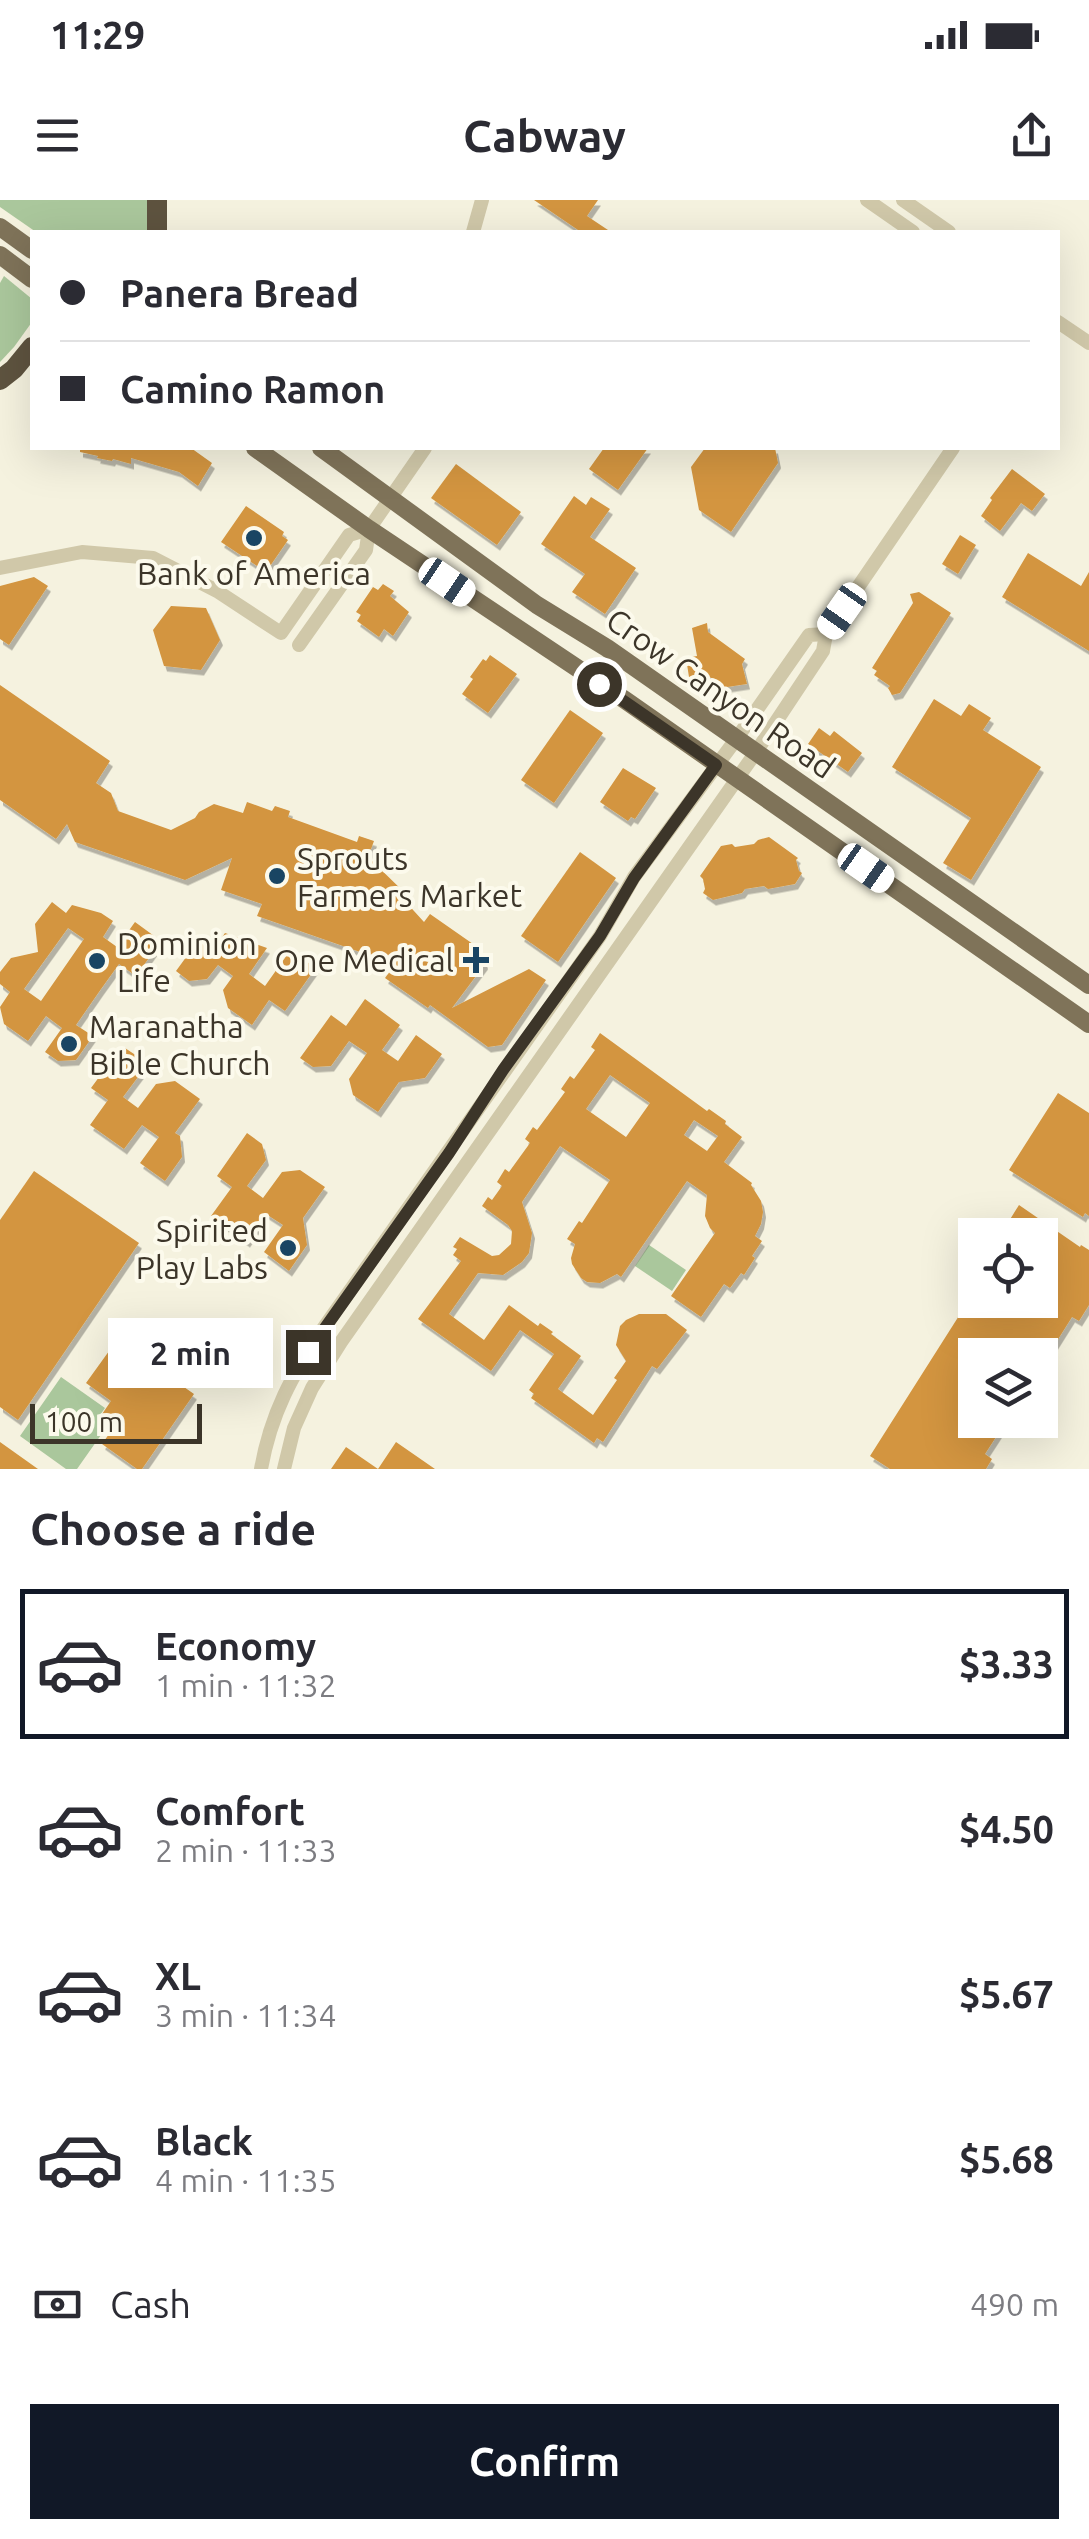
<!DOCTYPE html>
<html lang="en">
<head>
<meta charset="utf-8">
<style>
	:root { --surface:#fff; --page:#f2f2f3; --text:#2b2b33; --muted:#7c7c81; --line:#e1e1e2; --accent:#111827 }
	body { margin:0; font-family:Ubuntu,sans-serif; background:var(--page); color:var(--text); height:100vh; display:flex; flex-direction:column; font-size:38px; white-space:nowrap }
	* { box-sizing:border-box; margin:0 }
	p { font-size:32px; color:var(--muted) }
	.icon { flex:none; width:55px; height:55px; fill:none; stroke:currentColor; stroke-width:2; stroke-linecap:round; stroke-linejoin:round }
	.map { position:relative; height:1269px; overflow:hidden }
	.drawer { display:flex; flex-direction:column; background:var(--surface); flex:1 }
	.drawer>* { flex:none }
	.banner { position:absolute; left:30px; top:30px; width:1030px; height:220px; border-radius:0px; box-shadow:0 10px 40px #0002; display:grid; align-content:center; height:220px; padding:0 30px; background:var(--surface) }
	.tools { position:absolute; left:958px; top:1018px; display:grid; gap:20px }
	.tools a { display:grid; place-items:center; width:100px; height:100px; border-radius:0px; background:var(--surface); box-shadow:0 10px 40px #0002; font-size:50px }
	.scale { position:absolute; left:30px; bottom:25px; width:172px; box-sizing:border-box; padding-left:10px; border:5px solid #3c3529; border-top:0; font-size:28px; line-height:35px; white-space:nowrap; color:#3c3529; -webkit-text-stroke:8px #fcfaec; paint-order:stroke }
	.end { position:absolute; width:45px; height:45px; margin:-22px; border:12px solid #3c3529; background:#fff; box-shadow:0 0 0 5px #fff }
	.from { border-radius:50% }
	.bubble { position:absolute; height:70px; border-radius:0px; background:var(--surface); box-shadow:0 10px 40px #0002; font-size:32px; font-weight:700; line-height:70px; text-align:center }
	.car { position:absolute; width:30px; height:60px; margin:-30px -15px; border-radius:12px; box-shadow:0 0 8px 2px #0007; background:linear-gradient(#fff 24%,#345 0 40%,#fff 0 76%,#345 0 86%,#fff 0) }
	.banner b { display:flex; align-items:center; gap:35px; height:95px; font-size:38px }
	.banner b+b { border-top:2px solid var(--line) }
	.banner i { width:25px; height:25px; background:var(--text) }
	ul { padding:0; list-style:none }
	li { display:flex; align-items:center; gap:30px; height:150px; margin:0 20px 15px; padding:0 10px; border:5px solid transparent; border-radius:0px }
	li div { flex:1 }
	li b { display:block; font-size:38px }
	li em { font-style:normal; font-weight:700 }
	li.active { border-color:var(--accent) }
	li>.icon { width:90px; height:90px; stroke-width:1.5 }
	h2 { padding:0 30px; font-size:45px; line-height:120px }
	.pay { display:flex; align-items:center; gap:25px; height:110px; padding:0 30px; font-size:38px }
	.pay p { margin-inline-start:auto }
	.button { display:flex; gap:20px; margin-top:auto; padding:20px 30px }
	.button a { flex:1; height:115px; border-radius:0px; background:var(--accent); color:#fff; font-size:40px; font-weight:700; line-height:115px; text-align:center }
	.status { display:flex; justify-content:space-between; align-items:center; height:70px; padding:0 50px; background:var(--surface); direction:ltr }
	.status svg { height:28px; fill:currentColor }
	header { display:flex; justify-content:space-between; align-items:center; height:130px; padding:0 30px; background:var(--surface); font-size:45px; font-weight:700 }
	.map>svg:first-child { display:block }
</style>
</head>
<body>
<div class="status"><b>11:29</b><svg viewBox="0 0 49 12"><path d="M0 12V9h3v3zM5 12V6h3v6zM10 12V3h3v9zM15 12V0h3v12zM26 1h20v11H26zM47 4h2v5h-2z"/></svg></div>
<header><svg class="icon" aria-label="menu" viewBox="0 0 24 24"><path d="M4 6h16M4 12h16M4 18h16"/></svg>Cabway<svg class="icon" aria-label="share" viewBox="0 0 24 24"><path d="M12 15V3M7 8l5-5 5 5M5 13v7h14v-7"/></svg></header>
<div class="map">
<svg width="1089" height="1269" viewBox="0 0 1089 1269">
	<defs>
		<filter id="shadow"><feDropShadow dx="3" dy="5.5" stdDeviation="0" flood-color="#0004"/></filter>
	</defs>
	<rect width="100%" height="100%" fill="#f5f2df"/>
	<g fill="#aac79c">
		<path d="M0,0H149L150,32H36L0,7Z"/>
		<path d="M4,76L32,99V122L14,147L0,162V83Z"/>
		<path d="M649,1045L686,1070L672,1091L635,1066Z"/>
		<path d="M61,1177L105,1208L98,1218L108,1225L77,1269H66L20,1236Z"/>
	</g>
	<g fill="#d3953f" fill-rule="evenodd" filter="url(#shadow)">
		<path d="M534,0H598L587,16L611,32H581Z"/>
		<path d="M80,248H191L212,263L198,286L179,272L131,258V264L113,259L112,261L97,258L98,256L80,252Z"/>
		<path d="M604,248H648L618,290L589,269Z"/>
		<path d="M705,248H775L778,263L731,332L699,310L691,267Z"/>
		<path d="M456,264L521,312L497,345L431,298Z"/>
		<path d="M1012,269L1045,294L1032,311L1021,303L1000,331L981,316L992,300L990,298Z"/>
		<path d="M574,296L586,305L591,297L610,309L590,337L636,368L605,414L572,392L585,374L541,344Z"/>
		<path d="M246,306L284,332L282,336L288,340L268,369L262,365L260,368L221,342Z"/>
		<path d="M960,335L976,345L958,374L942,364Z"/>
		<path d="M1028,353L1081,386L1089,372V451L1002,397Z"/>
		<path d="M34,377L48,386L9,445L0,439V386Z"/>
		<path d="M383,384L394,391L390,396L409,412L393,436L384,429L379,437L357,421L361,415L356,412L373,387L378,390Z"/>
		<path d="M919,392L951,413L900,493L892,495L888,488L890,486L874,475L877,471L872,468L913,403L910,394Z"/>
		<path d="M171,406L206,408L220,440L201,470L164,466L153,430Z"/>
		<path d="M707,423L708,432L745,459L742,464L747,484L714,489L713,479L705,474L689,477L686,458L697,456L692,428Z"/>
		<path d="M490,455L517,474L488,513L462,494L473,479L470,477L483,459L486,461Z"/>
		<path d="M0,485L110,561L96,583L111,593L118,611L171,630L195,618L199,612L214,604L243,613L247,602L272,611L275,606L290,611L288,617L357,642L359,636L374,641L368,657L406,694L404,700L424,722L430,714L473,744L471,746L483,756L485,764L452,808L529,769L546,780L502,845L488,847L430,805L428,808L385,778L393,767L383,760L257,716L262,704L221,690L232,658L185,680L75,642L67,624L56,639L0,600Z"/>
		<path d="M934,499L961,516L969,504L991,518L983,530L1041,567L971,680L943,663L971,618L892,567Z"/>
		<path d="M570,510L603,533L554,603L521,580Z"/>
		<path d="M819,528L830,536L834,531L862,553L848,572L808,544Z"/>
		<path d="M623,568L656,588L635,619L631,617L628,621L600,602Z"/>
		<path d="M769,637L798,658L796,660L799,671L802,673L795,684L768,689L764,686L745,689L742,693L713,700L703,693L705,689L703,679L700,676L721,646L732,644L735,647L754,644L758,640Z"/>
		<path d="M580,652L616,678L558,762L521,736Z"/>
		<path d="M52,702L66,713L72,705L101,713L113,721L103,737L117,747L135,722L161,741L136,776L119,764L101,789L76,825L93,836L76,860L58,861L45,852L62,828L46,816L28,841L4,824L0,807L10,792L0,784V772L11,758L38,752L35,724ZM68,728L84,739L41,801L24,789Z"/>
		<path d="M225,733L267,748L249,774L265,786L287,755L317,766L285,811L269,800L252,825L228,808L223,790L233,776L218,765L207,779L189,781L176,771L200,738L214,748Z"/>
		<path d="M365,799L400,825L382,850L398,861L416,835L442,854L425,878L399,882L378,912L353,895L349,879L367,853L349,841L331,866L313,867L300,858L331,815L346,826Z"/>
		<path d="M600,833L707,911L709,909L726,921L725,924L742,937L724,962L752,983L751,985L761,1001L763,1012L761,1024L755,1036L762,1041L752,1056L755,1058L744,1075L741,1073L730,1088L724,1084L701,1117L671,1096L715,1033L710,1028L705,1016L707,995L687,981L621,1077L617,1074L600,1083L587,1082L581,1078L572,1064L571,1058L575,1044L567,1039L579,1021L582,1023L610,980L560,946L522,1002L532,1033L529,1053L522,1062L503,1075L478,1073L449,1114L484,1140L509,1105L538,1126L540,1123L553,1132L551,1134L581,1156L558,1189L593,1215L617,1180L614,1178L626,1161L616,1145L620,1126L626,1120L639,1114H666L687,1130L657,1169L652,1166L603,1242L597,1238L594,1243L531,1198L534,1194L529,1190L554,1154L520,1130L491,1171L418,1119L461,1061L453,1055L457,1049L453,1047L460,1037L492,1056L499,1055L511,1044L512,1031L508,1025L482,1006L488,997L492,1000L502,986L497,982L505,969L509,972L530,943L525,939L533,927L537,930L565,892L561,889L570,876L574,879L595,850L591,847ZM610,875L650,903L626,937L586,909ZM694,920L718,936L707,951L684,935Z"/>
		<path d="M122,846L137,856L141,873L123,897L138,908L156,884L175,881L200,899L175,933L180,936L182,957L165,981L140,963L159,937L142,925L124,949L90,925L108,900L91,888Z"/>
		<path d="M1058,893L1089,913V1016L1085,1013L1083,1017L1009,970Z"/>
		<path d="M247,933L262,944L266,960L247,986L263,998L282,972L300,970L325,987L303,1018L307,1045L289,1071L264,1052L283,1025L266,1014L247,1042L211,1016L232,987L217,976Z"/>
		<path d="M34,971L139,1043L18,1220L0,1207V1020Z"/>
		<path d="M1019,1005L1080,1047L1081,1045L1089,1050V1105L1079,1121L1072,1117L1040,1168V1155H975V1220H1007L985,1254L992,1259L986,1269H890L870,1256L969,1100H1040V1035H1010L1016,1025L1009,1021Z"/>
		<path d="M117,1140L194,1194L142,1269H137L102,1244L114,1227L100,1217L111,1201L86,1183Z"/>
		<path d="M0,1242L38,1269H0Z"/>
		<path d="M396,1242L435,1269H331L346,1247L378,1269Z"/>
	</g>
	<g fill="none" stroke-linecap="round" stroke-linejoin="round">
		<g stroke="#d0c8a9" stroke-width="14">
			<path d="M867,0L913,32"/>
			<path d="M903,0L949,32"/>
			<path d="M473,32L482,0"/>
			<path d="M1058,122L1089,143"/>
			<path d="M0,368L82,352L153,358L217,391L281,433L349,335L369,329"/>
			<path d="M299,445L366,350L369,329L425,248"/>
			<path d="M261,1269C271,1213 292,1175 323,1129L600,736L634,677L737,538L809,435L826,434"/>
			<path d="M284,1269L294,1228L312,1188L341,1142L756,552L823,451L826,434L953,248"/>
		</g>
		<g stroke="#7f7359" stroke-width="18">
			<path d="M0,27L32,50"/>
			<path d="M0,55L32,79"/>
			<path d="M255,248L369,329L625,500L1089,824"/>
			<path d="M321,248L537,405L607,448L1089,785"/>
		</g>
		<g stroke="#5e533f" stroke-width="20">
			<path d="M157,0V32"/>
			<path d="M0,180L14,169L32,147"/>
		</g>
	</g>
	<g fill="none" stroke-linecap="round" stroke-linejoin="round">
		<path stroke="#3c3529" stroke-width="12" d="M308,1152L449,953L503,870L600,736L634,678L716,565L599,484"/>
	</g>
	<g fill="#194563" stroke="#fcfaec" stroke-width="4">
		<circle cx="254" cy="338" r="10"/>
		<circle cx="277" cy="676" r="10"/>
		<path d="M471 745h10v10h10v10h-10v10h-10v-10h-10v-10h10z"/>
		<circle cx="97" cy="761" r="10"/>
		<circle cx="69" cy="844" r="10"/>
		<circle cx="288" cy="1048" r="10"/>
	</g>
	<g text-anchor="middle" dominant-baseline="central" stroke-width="8" stroke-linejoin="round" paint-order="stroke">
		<g font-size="32" fill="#3c3529" stroke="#fcfaec" text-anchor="start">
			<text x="254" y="373" text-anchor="middle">Bank of America</text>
			<text x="297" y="658">Sprouts<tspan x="297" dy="37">Farmers Market</tspan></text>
			<text x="117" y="743">Dominion<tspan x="117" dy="37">Life</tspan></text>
			<text x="454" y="760" text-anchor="end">One Medical</text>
			<text x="89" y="826">Maranatha<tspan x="89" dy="37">Bible Church</tspan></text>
			<text x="268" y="1030" text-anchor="end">Spirited<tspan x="268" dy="37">Play Labs</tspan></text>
		</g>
		<g font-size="32" fill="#3c3529" stroke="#fcfaec">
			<text transform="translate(721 493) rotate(35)">Crow Canyon Road</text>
		</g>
	</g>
</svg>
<div class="tools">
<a><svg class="icon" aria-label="locate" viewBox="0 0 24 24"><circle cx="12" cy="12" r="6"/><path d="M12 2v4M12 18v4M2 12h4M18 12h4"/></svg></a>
<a><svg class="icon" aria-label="layers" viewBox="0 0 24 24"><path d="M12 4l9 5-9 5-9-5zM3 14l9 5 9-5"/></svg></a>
</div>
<div class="scale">100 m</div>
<i class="end from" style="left:599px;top:484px"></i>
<i class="end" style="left:308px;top:1152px"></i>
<div class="bubble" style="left:108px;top:1118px;width:165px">2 min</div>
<i class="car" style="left:447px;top:382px;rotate:124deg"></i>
<i class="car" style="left:842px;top:411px;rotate:215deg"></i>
<i class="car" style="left:866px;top:668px;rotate:125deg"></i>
<div class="banner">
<b><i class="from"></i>Panera Bread</b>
<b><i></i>Camino Ramon</b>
</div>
</div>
<section class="drawer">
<h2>Choose a ride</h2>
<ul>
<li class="active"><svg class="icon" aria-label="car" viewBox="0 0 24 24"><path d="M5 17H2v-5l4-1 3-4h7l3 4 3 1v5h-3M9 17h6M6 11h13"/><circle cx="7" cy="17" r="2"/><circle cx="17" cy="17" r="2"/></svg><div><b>Economy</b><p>1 min · 11:32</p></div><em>$3.33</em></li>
<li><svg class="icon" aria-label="car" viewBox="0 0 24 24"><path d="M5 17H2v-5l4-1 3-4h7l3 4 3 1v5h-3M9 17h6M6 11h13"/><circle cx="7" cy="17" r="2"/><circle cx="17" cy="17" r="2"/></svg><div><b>Comfort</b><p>2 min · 11:33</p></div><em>$4.50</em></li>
<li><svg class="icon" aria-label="car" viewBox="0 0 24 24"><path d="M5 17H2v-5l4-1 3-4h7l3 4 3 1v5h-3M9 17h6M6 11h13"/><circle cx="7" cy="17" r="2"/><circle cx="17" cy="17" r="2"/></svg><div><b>XL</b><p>3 min · 11:34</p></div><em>$5.67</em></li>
<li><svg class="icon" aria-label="car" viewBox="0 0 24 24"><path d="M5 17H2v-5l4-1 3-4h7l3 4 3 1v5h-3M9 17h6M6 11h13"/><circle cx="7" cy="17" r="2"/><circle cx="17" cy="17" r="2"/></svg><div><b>Black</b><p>4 min · 11:35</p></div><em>$5.68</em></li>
</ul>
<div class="pay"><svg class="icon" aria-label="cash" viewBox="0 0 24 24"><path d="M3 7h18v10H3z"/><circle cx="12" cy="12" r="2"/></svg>Cash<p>490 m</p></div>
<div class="button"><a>Confirm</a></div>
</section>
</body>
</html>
